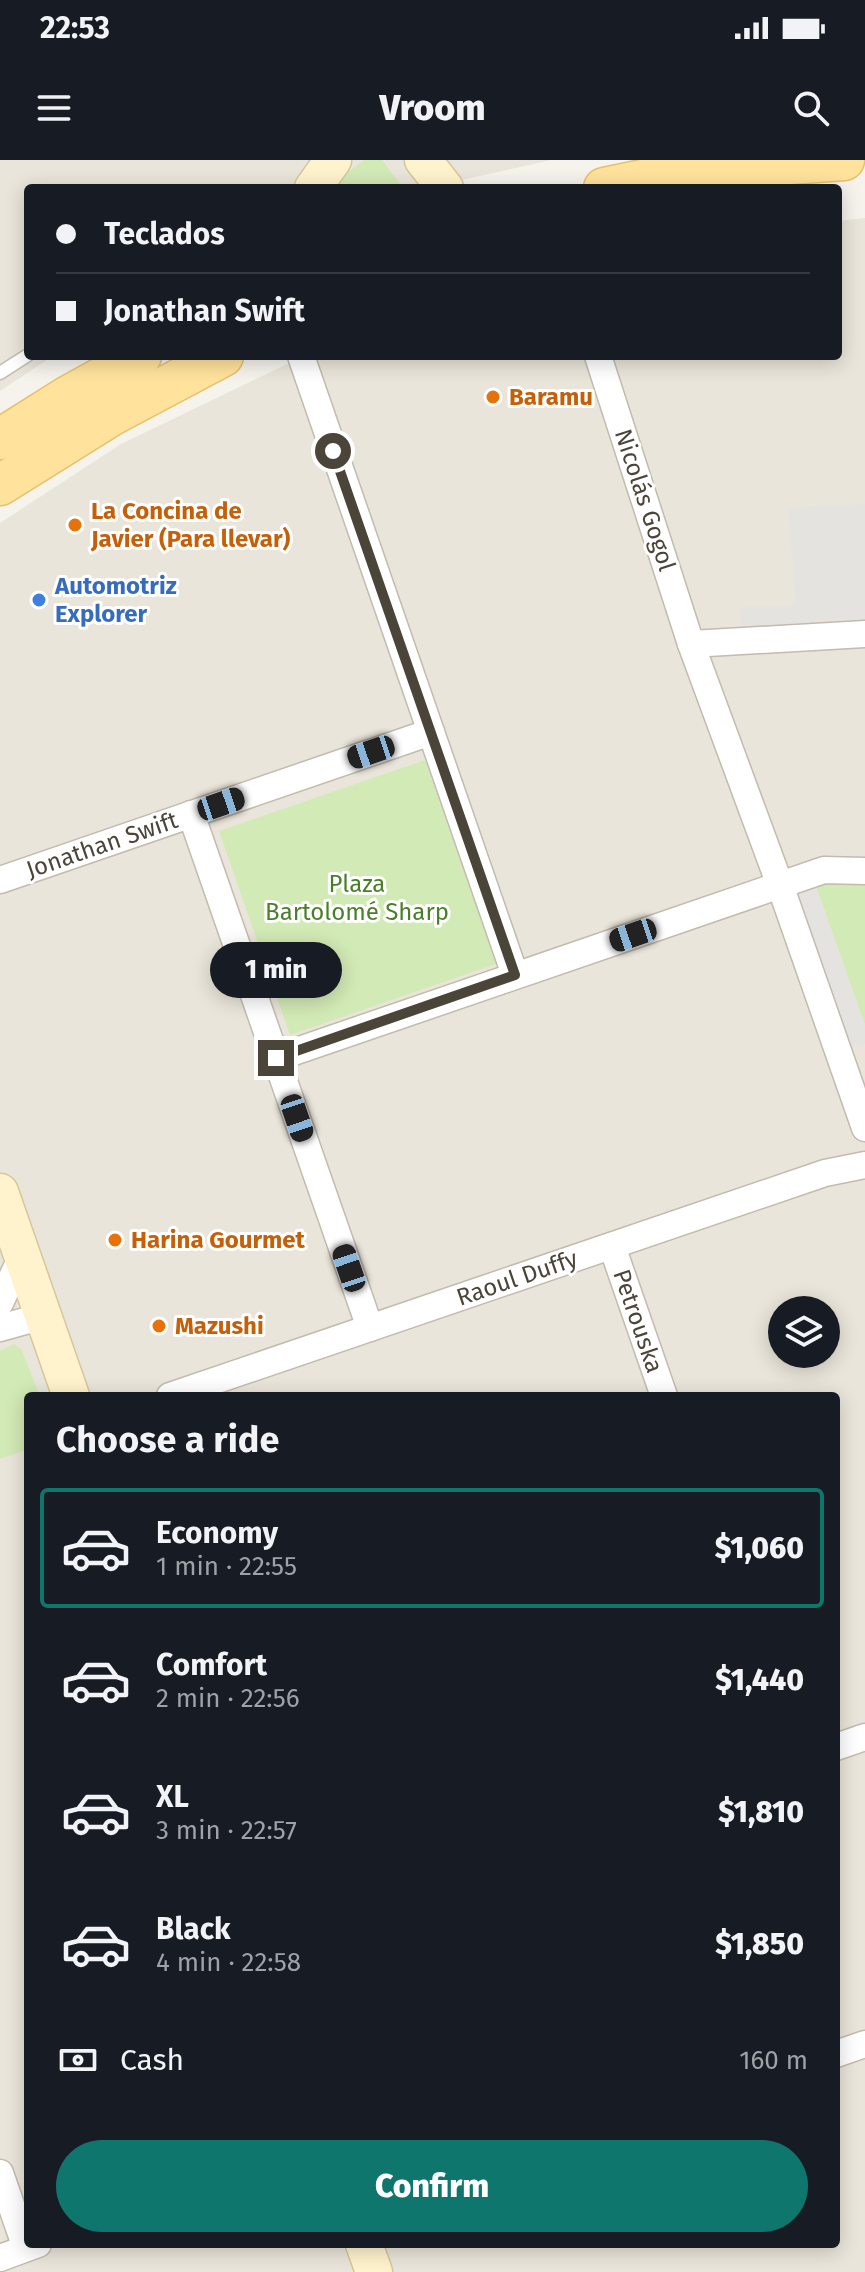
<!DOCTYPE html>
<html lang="en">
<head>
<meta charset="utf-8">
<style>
	:root { --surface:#171b24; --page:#242831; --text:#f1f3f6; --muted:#9ea1a6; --line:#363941; --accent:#0f766e }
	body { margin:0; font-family:"Fira Sans",sans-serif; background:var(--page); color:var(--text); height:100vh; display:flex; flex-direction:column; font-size:30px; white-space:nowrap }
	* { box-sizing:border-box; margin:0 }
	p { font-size:26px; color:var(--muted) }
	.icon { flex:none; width:44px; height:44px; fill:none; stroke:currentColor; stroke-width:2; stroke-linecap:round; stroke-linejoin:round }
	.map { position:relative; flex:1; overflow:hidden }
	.drawer { position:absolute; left:24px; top:1232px; width:816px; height:856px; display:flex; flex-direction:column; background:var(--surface); border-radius:8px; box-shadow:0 4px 20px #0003 }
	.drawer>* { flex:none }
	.hud { position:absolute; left:24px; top:24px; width:818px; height:176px; border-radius:8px; box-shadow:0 4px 20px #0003; display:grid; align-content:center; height:176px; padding:0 32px; background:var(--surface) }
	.tools { position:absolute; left:768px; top:1136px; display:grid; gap:16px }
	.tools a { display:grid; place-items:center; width:72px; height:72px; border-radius:50%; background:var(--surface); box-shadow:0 4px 20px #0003; font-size:40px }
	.end { position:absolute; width:36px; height:36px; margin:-18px; border:10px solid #4b4439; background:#fff; box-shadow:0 0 0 4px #fff }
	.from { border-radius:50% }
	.bubble { position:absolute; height:56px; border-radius:28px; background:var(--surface); box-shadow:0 4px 20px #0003; font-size:26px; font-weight:800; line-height:56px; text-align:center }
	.car { position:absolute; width:24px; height:48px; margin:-24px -12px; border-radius:10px; box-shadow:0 0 6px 2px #0007; background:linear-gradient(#222 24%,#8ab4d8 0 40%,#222 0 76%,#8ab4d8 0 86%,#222 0) }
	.hud b { display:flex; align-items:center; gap:28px; height:76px; font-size:30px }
	.hud b+b { border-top:2px solid var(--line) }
	.hud i { width:20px; height:20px; background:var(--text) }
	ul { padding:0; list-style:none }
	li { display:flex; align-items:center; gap:24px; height:120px; margin:0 16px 12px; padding:0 16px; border:4px solid transparent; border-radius:8px }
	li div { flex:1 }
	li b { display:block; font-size:30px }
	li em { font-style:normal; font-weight:800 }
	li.selected { border-color:var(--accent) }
	li>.icon { width:72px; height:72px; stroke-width:1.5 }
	h2 { padding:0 32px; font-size:36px; line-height:96px }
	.pay { display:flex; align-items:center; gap:20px; height:88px; padding:0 32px; font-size:30px }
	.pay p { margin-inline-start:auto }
	.action { display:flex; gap:16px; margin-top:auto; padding:16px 32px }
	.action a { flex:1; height:92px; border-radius:48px; background:var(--accent); color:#fff; font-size:32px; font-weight:800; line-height:92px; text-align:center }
	.status { display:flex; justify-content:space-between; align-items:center; height:56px; padding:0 40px; background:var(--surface); direction:ltr }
	.status svg { height:22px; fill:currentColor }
	header { display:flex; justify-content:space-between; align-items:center; height:104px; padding:0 32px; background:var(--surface); font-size:36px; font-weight:800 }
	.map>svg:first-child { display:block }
</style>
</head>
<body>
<div class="status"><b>22:53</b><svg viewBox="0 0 49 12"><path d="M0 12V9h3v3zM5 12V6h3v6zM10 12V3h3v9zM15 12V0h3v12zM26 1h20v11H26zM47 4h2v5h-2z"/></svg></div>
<header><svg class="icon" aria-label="menu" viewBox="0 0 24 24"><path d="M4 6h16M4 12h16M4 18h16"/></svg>Vroom<svg class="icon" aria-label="search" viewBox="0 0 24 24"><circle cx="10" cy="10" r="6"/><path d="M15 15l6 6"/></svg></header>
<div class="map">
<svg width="865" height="2112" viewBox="0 0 865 2112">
	<rect width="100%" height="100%" fill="#f6f3ec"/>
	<g fill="#eae5da" fill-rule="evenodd">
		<path d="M0,0H551L453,22L437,28H28V196H53L0,231Z"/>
		<path d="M865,58V2112H0V363L121,284L304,196H838V61ZM782,1150H826V1194H782ZM28,1236H836V2084H28Z"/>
	</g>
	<g fill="#d2eab5">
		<path d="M364,0H382L403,28H337L347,13Z"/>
		<path d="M425,600L496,804L290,875L219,671Z"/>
		<path d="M814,721L865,723V865Z"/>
		<path d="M14,1184L21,1189L40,1236H28V1289L0,1299V1191Z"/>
	</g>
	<g fill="#e5e3e0">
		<path d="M865,344V468L742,473L740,447L796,446L788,348Z"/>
		<path d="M814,721L865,865V884L849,889L791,729Z"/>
	</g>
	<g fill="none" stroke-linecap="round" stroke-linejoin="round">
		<defs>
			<path id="lane" d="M0,213L28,195"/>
			<g id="street">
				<path d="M301,196L515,815"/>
				<path d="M598,196L691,484L780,725L865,968"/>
				<path d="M691,484L865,474"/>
				<path d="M191,654L370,1168"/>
				<path d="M0,720L431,572"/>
				<path d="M276,898L824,710L865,711"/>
				<path d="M612,1086L664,1236"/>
				<path d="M0,1143L22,1096"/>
				<path d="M0,1168L43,1156"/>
				<path d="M170,1236L825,1013L865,1005"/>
				<path d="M836,1587L865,1577"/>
				<path d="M836,1894L865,1884"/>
				<path d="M0,2013L26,2088"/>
				<path d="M0,2098L38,2084"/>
			</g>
			<g id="secondary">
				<path d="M423,0L445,28"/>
				<path d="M313,28L333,0"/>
				<path d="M0,1032L71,1236"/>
				<path d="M364,2084L374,2112"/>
			</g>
			<g id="primary">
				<path d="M604,28L681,12L844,0"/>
				<path d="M0,279L70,235L141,196"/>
				<path d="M0,325L112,255L223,196"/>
			</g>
		</defs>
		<use href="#lane" stroke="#c2bbae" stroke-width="15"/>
		<use href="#street" stroke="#c2bbae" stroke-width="29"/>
		<use href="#secondary" stroke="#d6c79b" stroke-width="39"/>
		<use href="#primary" stroke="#e6c16a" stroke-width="43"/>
		<use href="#lane" stroke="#fff" stroke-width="12"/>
		<use href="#street" stroke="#fff" stroke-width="26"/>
		<use href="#secondary" stroke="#fff3cd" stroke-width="36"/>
		<use href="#primary" stroke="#ffe39c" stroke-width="40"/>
	</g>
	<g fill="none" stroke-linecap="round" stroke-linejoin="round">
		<path stroke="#4b4439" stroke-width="10" d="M276,898L515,815L333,291"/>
	</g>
	<g fill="#e8710a" stroke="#fff" stroke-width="3">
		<circle cx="493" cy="237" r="8"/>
		<circle cx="75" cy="365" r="8"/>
		<circle cx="115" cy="1080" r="8"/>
		<circle cx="159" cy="1166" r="8"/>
	</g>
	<circle fill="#3f7fe0" stroke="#fff" stroke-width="3" cx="39" cy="440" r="8"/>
	<g text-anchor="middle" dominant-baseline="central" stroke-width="6" stroke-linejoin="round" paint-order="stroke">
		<g font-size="24" font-weight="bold" fill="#c56008" stroke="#fff" text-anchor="start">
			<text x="509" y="237">Baramu</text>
			<text x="91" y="351">La Concina de<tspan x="91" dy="28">Javier (Para llevar)</tspan></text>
			<text x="131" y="1080">Harina Gourmet</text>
			<text x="175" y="1166">Mazushi</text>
		</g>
		<g font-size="24" fill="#4b4439" stroke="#fff">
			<text transform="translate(645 340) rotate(72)">Nicolás Gogol</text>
			<text transform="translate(102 685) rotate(-19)">Jonathan Swift</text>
			<text transform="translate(517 1118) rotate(-19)">Raoul Duffy</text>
			<text transform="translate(638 1161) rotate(71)">Petrouska</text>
		</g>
		<g font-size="24" font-weight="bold" fill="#366cbe" stroke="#fff" text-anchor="start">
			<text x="55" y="426">Automotriz<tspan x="55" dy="28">Explorer</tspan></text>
		</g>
		<g font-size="24" fill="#4a7f2a" stroke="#fff">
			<text x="357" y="724">Plaza<tspan x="357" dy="28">Bartolomé Sharp</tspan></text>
		</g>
	</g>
</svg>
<div class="tools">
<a><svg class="icon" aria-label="layers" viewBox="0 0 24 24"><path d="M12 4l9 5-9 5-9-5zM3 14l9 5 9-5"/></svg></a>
</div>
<i class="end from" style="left:333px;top:291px"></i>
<i class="end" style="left:276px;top:898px"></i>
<div class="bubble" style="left:210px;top:782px;width:132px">1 min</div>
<i class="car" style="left:371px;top:592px;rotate:251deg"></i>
<i class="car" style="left:221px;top:644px;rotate:71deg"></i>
<i class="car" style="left:633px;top:775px;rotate:251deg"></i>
<i class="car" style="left:297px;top:958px;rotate:161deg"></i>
<i class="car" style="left:349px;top:1108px;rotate:341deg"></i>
<div class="hud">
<b><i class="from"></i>Teclados</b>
<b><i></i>Jonathan Swift</b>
</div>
<section class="drawer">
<h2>Choose a ride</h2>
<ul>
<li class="selected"><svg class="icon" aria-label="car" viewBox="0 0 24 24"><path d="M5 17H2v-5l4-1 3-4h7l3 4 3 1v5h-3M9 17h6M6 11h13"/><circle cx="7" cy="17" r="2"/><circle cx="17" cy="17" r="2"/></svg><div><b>Economy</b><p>1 min · 22:55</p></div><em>$1,060</em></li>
<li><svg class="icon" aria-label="car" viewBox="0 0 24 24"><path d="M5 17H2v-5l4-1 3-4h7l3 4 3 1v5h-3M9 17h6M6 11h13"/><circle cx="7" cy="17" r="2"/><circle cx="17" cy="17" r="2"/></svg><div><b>Comfort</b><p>2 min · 22:56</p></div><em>$1,440</em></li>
<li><svg class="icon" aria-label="car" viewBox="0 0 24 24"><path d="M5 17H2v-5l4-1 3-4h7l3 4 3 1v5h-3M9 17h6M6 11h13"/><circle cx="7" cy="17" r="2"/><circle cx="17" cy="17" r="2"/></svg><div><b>XL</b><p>3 min · 22:57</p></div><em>$1,810</em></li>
<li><svg class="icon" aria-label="car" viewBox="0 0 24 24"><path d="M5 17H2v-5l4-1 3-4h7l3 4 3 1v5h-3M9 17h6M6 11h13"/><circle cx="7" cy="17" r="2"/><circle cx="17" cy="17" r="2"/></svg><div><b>Black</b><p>4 min · 22:58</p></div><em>$1,850</em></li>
</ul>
<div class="pay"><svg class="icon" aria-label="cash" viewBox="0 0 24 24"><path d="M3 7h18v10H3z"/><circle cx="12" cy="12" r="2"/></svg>Cash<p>160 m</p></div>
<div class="action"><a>Confirm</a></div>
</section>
</div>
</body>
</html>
